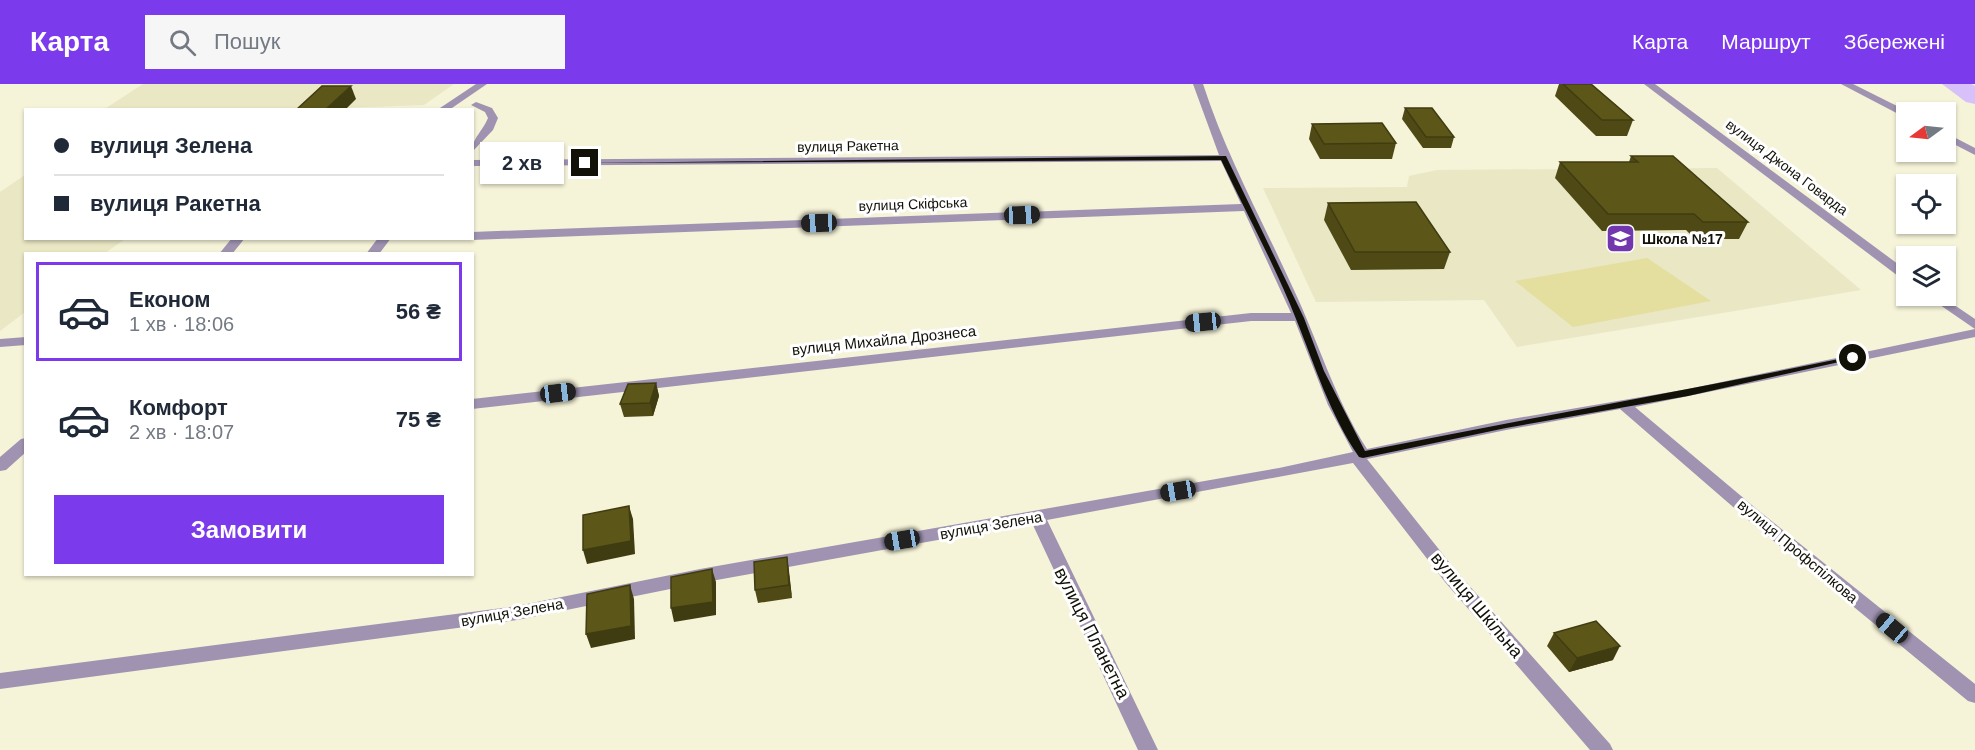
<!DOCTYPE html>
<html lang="uk">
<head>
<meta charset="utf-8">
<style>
	:root { --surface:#fff; --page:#f6f6f7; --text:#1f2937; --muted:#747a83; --line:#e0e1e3; --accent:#7c3aed }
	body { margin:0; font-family:Arial,sans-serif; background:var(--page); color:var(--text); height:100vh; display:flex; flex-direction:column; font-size:22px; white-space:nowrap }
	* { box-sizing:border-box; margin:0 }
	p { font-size:20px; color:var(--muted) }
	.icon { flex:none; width:33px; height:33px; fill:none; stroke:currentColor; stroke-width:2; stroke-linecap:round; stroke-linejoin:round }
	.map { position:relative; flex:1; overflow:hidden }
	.details { position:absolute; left:24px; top:168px; width:450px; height:324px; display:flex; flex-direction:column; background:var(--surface); border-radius:0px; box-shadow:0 2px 4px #0004 }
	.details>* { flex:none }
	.top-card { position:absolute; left:24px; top:24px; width:450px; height:132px; border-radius:0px; box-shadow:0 2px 4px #0004; display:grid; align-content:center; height:132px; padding:0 30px; background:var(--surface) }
	.needle { width:39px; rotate:255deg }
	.buttons { position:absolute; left:1896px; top:18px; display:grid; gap:12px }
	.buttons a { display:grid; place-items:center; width:60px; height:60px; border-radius:0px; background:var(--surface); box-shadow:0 2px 4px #0004; font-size:30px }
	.end { position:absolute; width:27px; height:27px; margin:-14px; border:8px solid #121108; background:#fff; box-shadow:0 0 0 3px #fff }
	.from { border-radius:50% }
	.bubble { position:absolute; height:42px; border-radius:0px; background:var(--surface); box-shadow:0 2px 4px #0004; font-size:20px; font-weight:800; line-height:42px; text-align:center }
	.car { position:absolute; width:18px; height:36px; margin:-18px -9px; border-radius:8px; box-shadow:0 0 4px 2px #0007; background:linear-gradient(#222 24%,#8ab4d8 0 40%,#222 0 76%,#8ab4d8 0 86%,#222 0) }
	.top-card b { display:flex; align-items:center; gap:21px; height:57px; font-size:22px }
	.top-card b+b { border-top:2px solid var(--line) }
	.top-card i { width:15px; height:15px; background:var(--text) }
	ul { padding:10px 0 0; list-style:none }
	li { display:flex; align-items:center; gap:18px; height:99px; margin:0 12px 9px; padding:0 18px; border:3px solid transparent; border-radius:0px }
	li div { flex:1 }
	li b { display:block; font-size:22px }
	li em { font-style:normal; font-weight:800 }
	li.on { border-color:var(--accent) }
	li>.icon { width:54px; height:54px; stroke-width:1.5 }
	.primary-button { display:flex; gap:12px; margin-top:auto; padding:12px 30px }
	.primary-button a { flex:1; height:69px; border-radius:0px; background:var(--accent); color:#fff; font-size:24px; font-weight:800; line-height:69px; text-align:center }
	header { display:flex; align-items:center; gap:36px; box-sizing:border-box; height:84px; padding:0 30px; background:var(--accent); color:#fff }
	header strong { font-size:28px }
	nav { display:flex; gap:33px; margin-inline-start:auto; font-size:21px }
	.search { width:420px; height:54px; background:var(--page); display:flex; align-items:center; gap:15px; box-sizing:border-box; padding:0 21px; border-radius:0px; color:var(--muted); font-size:22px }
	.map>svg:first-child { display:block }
</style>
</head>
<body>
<header>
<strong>Карта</strong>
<div class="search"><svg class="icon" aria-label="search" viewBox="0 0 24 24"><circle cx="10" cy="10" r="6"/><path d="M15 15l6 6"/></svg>Пошук</div>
<nav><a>Карта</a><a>Маршрут</a><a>Збережені</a></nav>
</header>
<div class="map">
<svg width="1975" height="666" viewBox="0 0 1975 666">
	<rect width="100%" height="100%" fill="#f5f3d8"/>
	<g fill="#eae7c5">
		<path d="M143,0H454L424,21L278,26H103Z"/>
		<path d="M1717,84L1861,206L1517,263L1484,216L1316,218L1263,104L1407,103L1409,92L1437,86Z"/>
		<path d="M25,91L26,154L125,155L105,169L26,170L25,228L0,247V108Z"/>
	</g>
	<path fill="#e4de9f" d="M1647,174L1711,217L1573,243L1515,197Z"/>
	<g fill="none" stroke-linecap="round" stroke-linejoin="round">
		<path fill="#d8c1fa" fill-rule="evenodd" d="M1942,0H1971L1975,2V20L1966,18Z"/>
		<g fill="#9f93b1" fill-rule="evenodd">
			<path d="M476,0H487L449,26H437Z"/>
			<path d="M1193,0H1203C1226,71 1262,136 1293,204C1318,257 1335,315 1367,365L1506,336L1688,305L1975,245L1927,212H1941L1975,235V253L1635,323L1759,427L1975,600V619L1968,617L1747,435L1620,325L1506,346L1367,375L1457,488L1610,660L1613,666H1590L1445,498L1353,379L1047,436L1158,666H1138L1032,439L700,499L517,536L0,605V589L517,522L700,485L1279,384L1353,368L1328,321L1295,237H1251L472,325V315L1251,229H1291L1244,127L472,156L468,154H472V148L1241,120L1221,77L472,82V76L1219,71Z"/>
			<path d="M1644,0H1655L1906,186V196L1902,195Z"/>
			<path d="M1841,0H1853L1909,28H1906V34Z"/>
			<path d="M476,18L492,24L498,34L493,46L472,68C472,54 483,47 488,34L485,28L471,21Z"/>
			<path d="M1946,49L1975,64V71L1946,56Z"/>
			<path d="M232,154H245L232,170H219Z"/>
			<path d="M378,154H391L379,170H366Z"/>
			<path d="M26,253V261L0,263V255Z"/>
			<path d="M26,354V368L6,386L0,387V373L21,355Z"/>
		</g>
	</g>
	<g fill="#4f4a15">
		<path d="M1559,0H1591L1633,36L1627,52H1596L1555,12Z"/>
		<path d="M1405,24L1454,53L1451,64H1423L1402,35Z"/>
		<path d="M1312,40L1396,59L1392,75H1320L1309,55Z"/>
		<path d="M1631,72L1748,138L1739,155H1695L1686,146L1602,147L1555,94L1560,78H1629Z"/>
		<path d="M1328,119L1450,168L1444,185L1351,186L1324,136Z"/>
		<path d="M656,299L659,312L653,332L624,333L620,320Z"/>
		<path d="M787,473L792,514L758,519L755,506Z"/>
		<path d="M1554,549L1613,576L1569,588L1547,562Z"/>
	</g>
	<g fill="#403c11">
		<path d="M351,2L356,15L345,26H325Z"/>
		<path d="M656,299L659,312L653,332L650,319Z"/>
		<path d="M629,422L633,435L635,470L587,480L583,466Z"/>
		<path d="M787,473L789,487L792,514L789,501Z"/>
		<path d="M712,485L716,498V531L674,538L671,524Z"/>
		<path d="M630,501L634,515L635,555L591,564L586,550Z"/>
		<path d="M1620,562L1613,576L1569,588L1577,574Z"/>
	</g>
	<g fill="#5c5618" stroke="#403c11" stroke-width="1.5">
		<path d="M1563,0H1591L1633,36H1602Z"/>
		<path d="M322,2H351L325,26H296Z"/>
		<path d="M1405,24H1432L1454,53H1426Z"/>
		<path d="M1382,39L1396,59L1324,60L1312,40Z"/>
		<path d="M1631,72H1673L1748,138H1703L1694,130H1608L1560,78H1638Z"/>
		<path d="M1416,118L1450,168H1355L1328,119Z"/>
		<path d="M656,299L650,319L620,320L628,300Z"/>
		<path d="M629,422L631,457L583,466V431Z"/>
		<path d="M787,473L789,501L755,506L754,478Z"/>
		<path d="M712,485L713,518L671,524V493Z"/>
		<path d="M630,501L631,542L586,550L587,510Z"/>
		<path d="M1596,537L1620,562L1577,574L1554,549Z"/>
	</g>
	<path fill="#121108" d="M1226,72L1304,234L1324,287L1365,367C1528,334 1691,306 1853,272L1857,274L1688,312L1506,344L1363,374L1359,373C1330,331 1315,282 1296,235C1275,181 1246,129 1221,76L582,79Z"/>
	<defs>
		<symbol id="school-square" viewBox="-11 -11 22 22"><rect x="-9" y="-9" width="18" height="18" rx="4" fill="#7337ad" stroke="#fff"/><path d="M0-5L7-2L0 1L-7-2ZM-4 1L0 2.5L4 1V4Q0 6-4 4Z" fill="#fff"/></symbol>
	</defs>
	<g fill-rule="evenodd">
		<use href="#school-square" x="1604" y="138" width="33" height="33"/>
	</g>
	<g text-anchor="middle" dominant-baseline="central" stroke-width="6" stroke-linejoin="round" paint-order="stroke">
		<g font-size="14" fill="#121108" stroke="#fff">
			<text transform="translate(848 62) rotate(-1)">вулиця Ракетна</text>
			<text transform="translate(1787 83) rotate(37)">вулиця Джона Говарда</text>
			<text transform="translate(913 120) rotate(-2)">вулиця Скіфська</text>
		</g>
		<g font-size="14" font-weight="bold" fill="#121108" stroke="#fff" text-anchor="start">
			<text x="1642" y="155">Школа №17</text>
		</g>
		<g font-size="15" fill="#121108" stroke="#fff">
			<text transform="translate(884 256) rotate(-6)">вулиця Михайла Дрознеса</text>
			<text transform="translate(991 441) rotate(-10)">вулиця Зелена</text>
			<text transform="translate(1798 467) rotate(40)">вулиця Профспілкова</text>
			<text transform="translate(512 528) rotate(-10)">вулиця Зелена</text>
		</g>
		<g font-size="18" fill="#121108" stroke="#fff">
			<text transform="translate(1477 521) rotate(50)">вулиця Шкільна</text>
			<text transform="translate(1092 549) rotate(63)">вулиця Планетна</text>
		</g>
	</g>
</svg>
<div class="buttons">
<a><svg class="needle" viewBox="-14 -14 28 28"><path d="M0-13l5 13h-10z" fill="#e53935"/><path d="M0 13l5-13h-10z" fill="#747a83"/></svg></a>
<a><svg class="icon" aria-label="locate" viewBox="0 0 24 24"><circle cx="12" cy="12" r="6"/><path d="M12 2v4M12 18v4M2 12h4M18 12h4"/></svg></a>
<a><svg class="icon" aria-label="layers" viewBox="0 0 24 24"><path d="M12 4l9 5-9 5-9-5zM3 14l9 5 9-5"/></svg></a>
</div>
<i class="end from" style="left:1853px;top:274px"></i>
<i class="end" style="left:585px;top:79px"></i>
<div class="bubble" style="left:480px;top:58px;width:84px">2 хв</div>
<i class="car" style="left:1022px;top:131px;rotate:88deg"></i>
<i class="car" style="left:819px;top:139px;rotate:268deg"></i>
<i class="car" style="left:1203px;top:238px;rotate:264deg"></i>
<i class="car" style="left:558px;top:309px;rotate:83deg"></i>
<i class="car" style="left:1178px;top:407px;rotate:260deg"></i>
<i class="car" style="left:902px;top:456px;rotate:260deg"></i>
<i class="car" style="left:1892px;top:544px;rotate:310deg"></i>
<div class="top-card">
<b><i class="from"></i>вулиця Зелена</b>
<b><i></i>вулиця Ракетна</b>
</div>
<section class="details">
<ul>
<li class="on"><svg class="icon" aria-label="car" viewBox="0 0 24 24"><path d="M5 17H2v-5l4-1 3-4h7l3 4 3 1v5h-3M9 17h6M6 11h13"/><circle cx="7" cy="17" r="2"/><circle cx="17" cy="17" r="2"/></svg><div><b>Економ</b><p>1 хв · 18:06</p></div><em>56 ₴</em></li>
<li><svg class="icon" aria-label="car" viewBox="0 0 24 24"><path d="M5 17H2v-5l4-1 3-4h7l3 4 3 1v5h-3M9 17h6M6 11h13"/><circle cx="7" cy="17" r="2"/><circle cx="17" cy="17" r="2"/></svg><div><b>Комфорт</b><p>2 хв · 18:07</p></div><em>75 ₴</em></li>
</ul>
<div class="primary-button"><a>Замовити</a></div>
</section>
</div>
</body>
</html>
